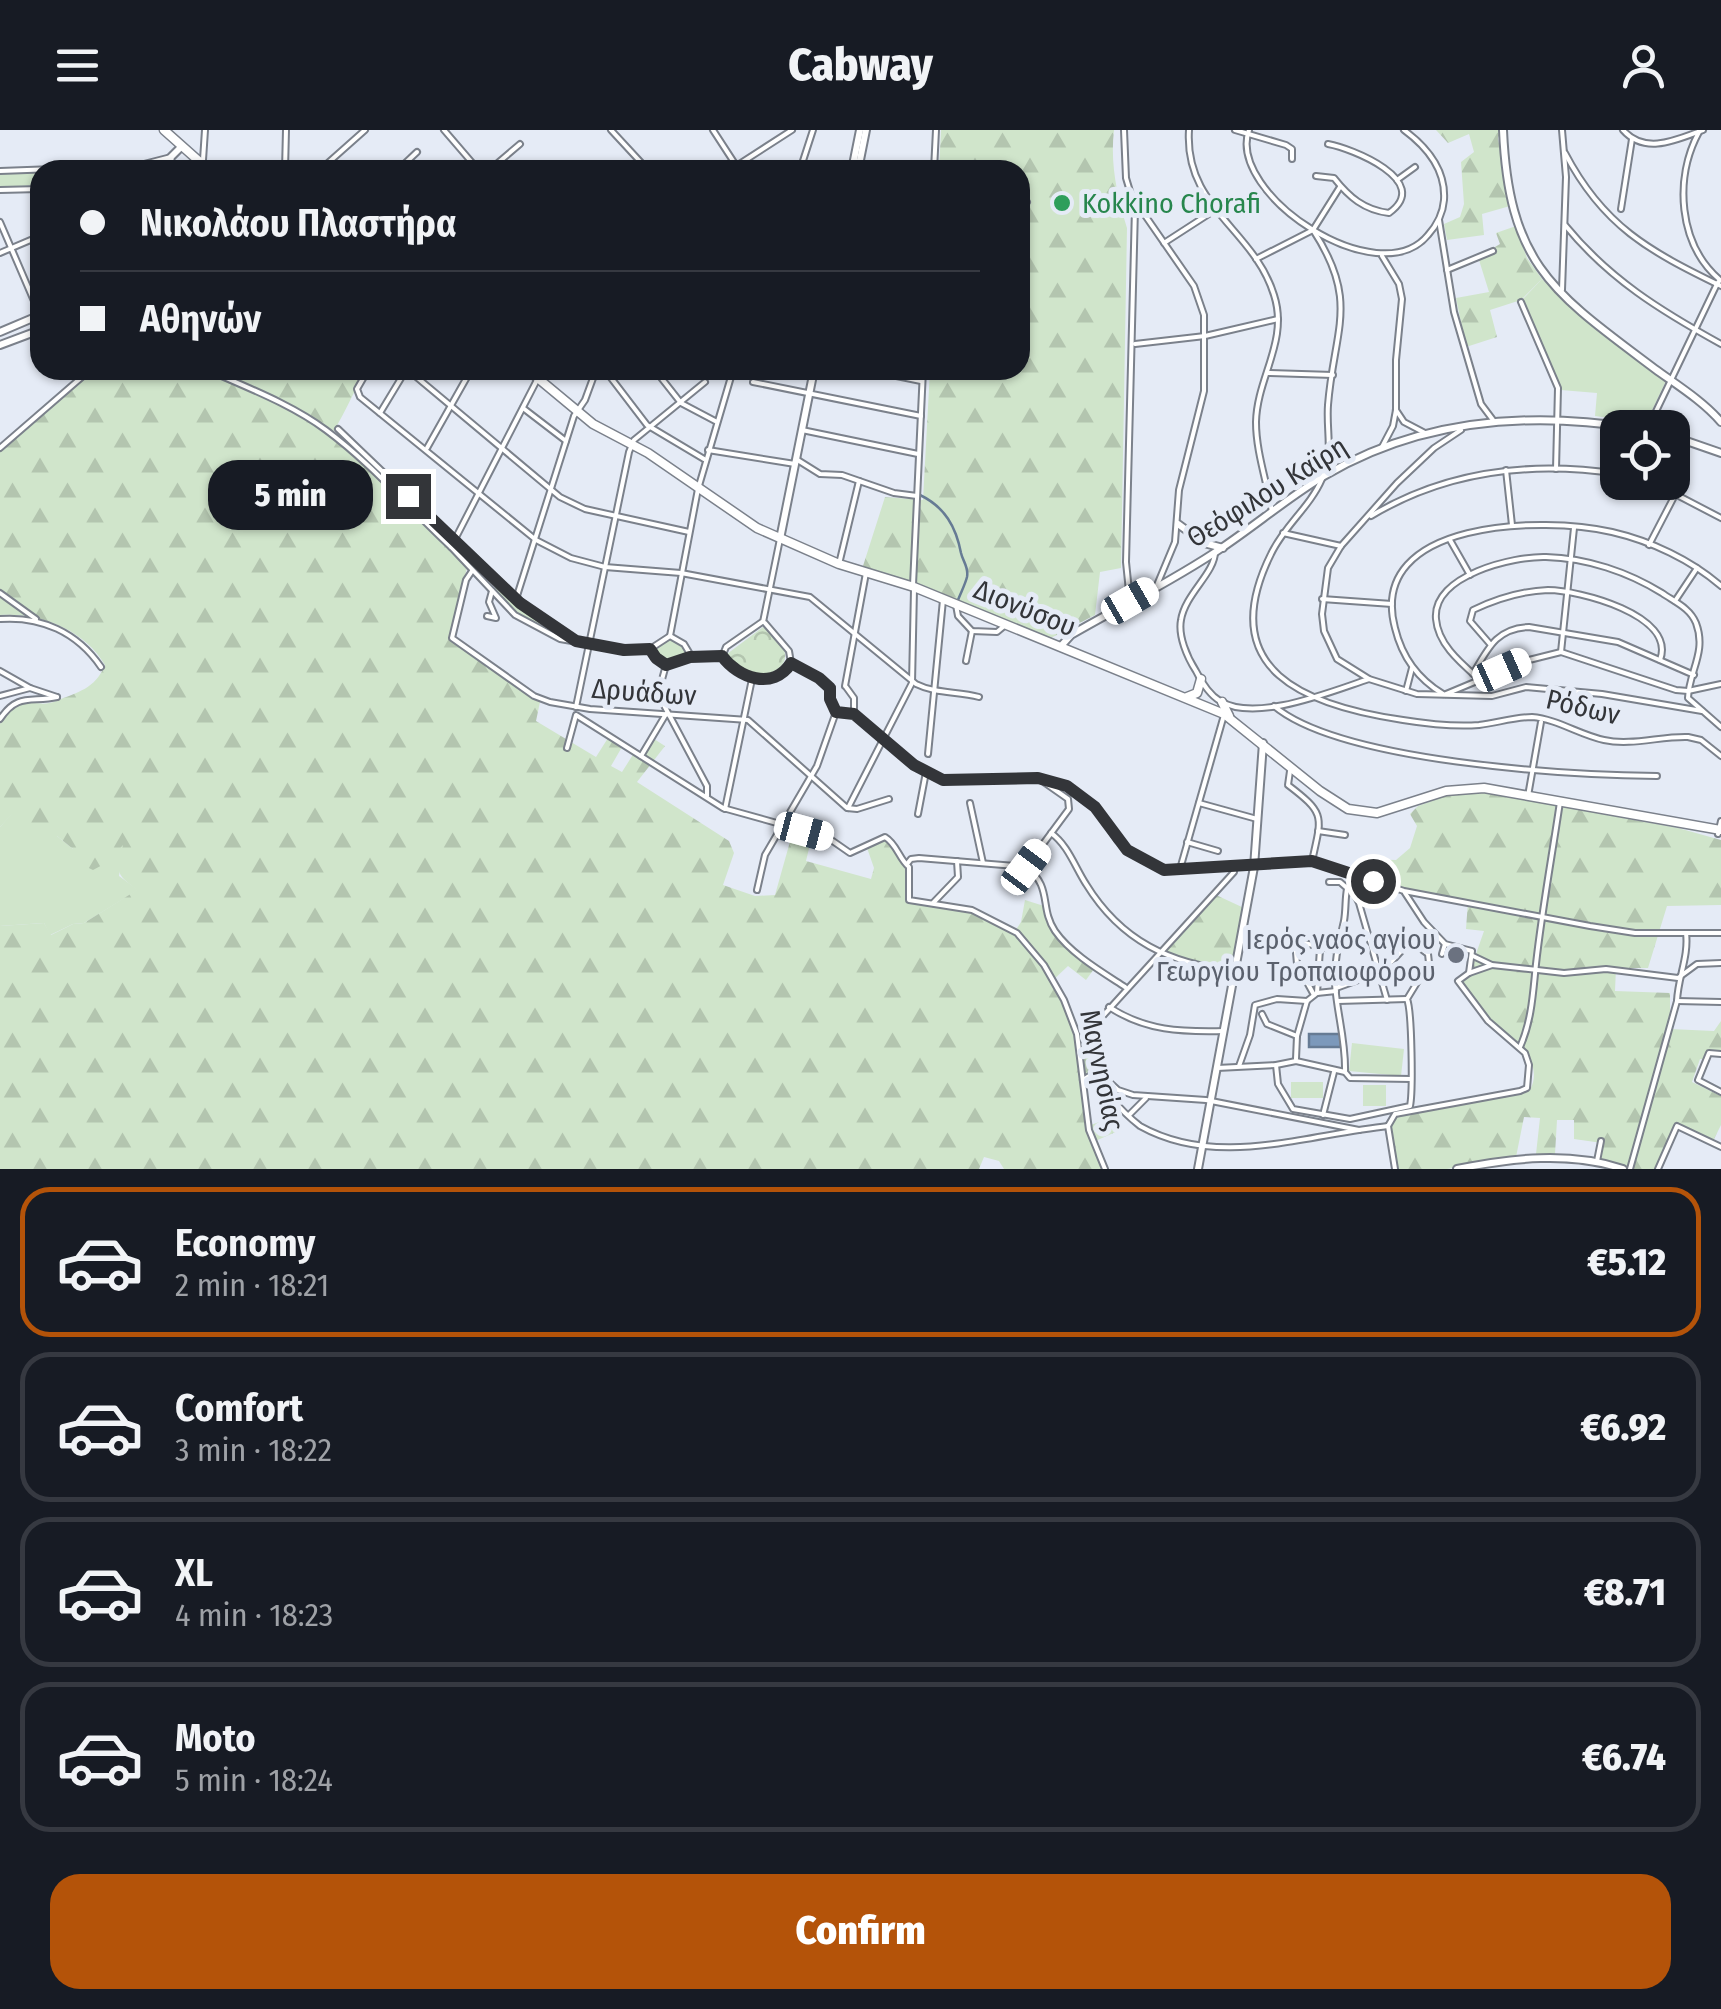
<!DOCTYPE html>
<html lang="en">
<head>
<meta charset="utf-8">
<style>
	:root { --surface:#171b24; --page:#20242c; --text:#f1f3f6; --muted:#9ea1a6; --line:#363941; --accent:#b45309 }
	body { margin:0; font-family:"Fira Sans Condensed",sans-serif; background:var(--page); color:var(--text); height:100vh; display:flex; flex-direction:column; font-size:38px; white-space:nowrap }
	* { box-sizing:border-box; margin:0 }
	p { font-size:32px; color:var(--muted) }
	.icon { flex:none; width:55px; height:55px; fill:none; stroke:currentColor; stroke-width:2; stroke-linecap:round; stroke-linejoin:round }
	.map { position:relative; height:1039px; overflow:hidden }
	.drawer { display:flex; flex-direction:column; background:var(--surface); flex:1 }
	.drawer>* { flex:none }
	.hud { position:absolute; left:30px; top:30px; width:1000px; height:220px; border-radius:30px; box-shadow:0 2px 8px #0004; display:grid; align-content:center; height:220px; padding:0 50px; background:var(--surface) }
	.controls { position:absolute; left:1600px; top:280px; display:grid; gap:20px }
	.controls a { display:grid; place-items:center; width:90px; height:90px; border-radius:20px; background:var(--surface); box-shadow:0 2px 8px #0004; font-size:50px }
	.end { position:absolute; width:45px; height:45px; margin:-22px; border:12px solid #333539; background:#fff; box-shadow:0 0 0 5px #fff }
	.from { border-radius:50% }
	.bubble { position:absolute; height:70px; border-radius:30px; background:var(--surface); box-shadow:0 2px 8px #0004; font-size:32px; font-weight:800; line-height:70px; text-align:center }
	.car { position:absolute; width:30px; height:60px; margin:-30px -15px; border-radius:12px; box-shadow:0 0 8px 2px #0007; background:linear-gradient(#fff 24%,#345 0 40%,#fff 0 76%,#345 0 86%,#fff 0) }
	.hud b { display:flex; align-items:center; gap:35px; height:95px; font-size:38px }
	.hud b+b { border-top:2px solid var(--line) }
	.hud i { width:25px; height:25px; background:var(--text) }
	ul { padding:18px 0 0; list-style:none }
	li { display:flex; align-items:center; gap:30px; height:150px; margin:0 20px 15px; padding:0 30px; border:5px solid var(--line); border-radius:30px }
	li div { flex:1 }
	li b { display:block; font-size:38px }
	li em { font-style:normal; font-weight:800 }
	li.current { border-color:var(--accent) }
	li>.icon { width:90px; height:90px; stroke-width:1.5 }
	.button { display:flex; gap:20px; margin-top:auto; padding:20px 50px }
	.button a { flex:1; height:115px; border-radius:30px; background:var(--accent); color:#fff; font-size:40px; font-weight:800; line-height:115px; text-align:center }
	header { display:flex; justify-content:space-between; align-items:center; height:130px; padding:0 50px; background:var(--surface); font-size:45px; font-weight:800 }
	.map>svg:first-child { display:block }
</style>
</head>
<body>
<header><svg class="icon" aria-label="menu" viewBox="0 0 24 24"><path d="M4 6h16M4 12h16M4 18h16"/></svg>Cabway<svg class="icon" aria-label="person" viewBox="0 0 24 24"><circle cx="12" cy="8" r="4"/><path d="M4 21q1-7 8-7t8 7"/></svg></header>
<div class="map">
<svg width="1721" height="1039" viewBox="0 0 1721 1039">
	<defs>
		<pattern id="forest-firs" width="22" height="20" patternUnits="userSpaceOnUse" patternTransform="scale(2.5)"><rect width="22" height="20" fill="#d0e5cb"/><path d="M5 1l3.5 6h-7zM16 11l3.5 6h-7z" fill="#b3c5af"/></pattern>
		<pattern id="park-crowns" width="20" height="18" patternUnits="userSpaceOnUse" patternTransform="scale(2.5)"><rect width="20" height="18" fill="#d0e5cb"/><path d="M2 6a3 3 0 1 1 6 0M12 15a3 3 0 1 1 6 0" fill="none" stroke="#b3c5af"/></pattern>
		<pattern id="water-ripples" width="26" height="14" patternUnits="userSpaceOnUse" patternTransform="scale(2.5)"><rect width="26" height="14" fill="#7c99bb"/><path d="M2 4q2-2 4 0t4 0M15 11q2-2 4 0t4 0" fill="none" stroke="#667e99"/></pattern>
	</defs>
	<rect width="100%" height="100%" fill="#e5ebf6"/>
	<g fill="#d0e5cb">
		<path d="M40,42V55L0,57V44Z"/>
		<path d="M1542,149L1588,193L1666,251L1646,293L1595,286L1597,263L1561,260L1523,169Z"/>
		<path d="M498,455L511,471L513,470L535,487L556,496V500L569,508L518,484L494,459Z"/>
		<path d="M14,681L57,706L73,719L124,712L119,746L138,760L84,793L73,794L50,805L44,793L0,796V697Z"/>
		<path d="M1352,913L1404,919L1401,946L1349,941Z"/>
		<rect x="1291" y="952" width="32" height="16"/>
		<rect x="1363" y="955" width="23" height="21"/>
	</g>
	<g fill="url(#forest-firs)">
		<path d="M941,0H1114C1110,34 1117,65 1127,98L1121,438L1100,442L1095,485L1051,508L863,436L885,367L923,370L930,240H1020V40H939Z"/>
		<path d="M1436,0H1501L1498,8L1510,76L1482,84L1484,105L1447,110L1444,94L1460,87L1464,74L1461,32L1474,22L1469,4L1448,13Z"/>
		<path d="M1516,96L1527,128L1542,149L1521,170L1490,180L1497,207L1466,217L1456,168L1489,162L1479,130L1496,123L1495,117L1500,114L1496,103Z"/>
		<path d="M94,240H206L287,277L319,296L352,322L467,438L449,508L540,572L536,591L596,627L608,608L622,617L611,636L622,642L634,623L642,628L654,609L665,616L637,652L729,711L734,723L723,755L755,766L775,765L793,701L812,706L806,731L871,749L874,738L866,715L884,709L893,715L908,740L905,767L909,773L970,781L1014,803L1021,792L1025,770L1044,776C1049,805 1072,821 1094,839L1086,850L1068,836L1051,852L1062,868L1074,902L1093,899L1090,916L1094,941L1079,950L1088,996L1113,987L1118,1001L1093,1012L1104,1039H1004L999,1031L984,1027L979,1039H0V796L44,793L51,805L73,794L84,793L137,760C114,742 117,743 123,715L108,732L93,740L78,733L73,719L57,706C34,706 21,705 14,682L0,697V594C22,557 33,581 56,571C78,562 95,559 105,535C85,500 39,482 0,485V322Z"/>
		<path d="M217,240H366C354,261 346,281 333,302L292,275Z"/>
		<path d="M1454,663H1487L1678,698L1721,710V775L1667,776L1648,838H1616L1615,861L1670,863V899L1714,901L1721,891V925L1711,924L1708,930L1700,929L1692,952L1721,966V995L1713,1011L1675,993L1656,1039H1627L1600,1029L1602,1013L1574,1009V990H1557L1555,1024H1536L1540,988L1524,987L1516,1027L1447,1039H1396L1390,999L1393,987L1530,960C1545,931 1514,913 1496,897C1482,884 1472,869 1460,854L1459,849L1469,844L1484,801L1466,799L1468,771L1406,759L1348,741L1368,729L1396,730L1410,718L1417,696L1410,684L1418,676Z"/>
		<path d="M1216,765L1244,778L1234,838L1188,831L1165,821Z"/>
	</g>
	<g fill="url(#park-crowns)">
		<path d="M763,497C794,518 794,542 753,546L731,533L727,524Z"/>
		<path d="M669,509L680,514L689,524L664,532L655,523L658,517Z"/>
	</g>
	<path fill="url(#water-ripples)" stroke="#667b94" stroke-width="2.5" d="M1309,904H1340L1341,917H1309Z"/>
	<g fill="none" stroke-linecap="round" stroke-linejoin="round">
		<path stroke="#667b94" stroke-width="2.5" d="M920,365C945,377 956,397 961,423C963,432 969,437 967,447C965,455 961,462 958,470"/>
		<defs>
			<g id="minor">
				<path d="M444,0L475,36L494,40"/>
				<path d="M611,0L648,40"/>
				<path d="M713,0L739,40"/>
				<path d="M1124,0L1126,48L1135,78L1126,432L1130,471"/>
				<path d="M1189,0C1184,78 1254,99 1274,165C1289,211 1257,247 1256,292C1256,322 1267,352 1272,382"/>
				<path d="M1235,0L1286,15L1292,19V29"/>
				<path d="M1249,0C1226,64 1379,165 1428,105C1437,95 1443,83 1444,70C1446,40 1427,17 1404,0"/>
				<path d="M1562,0L1566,47L1562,160"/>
				<path d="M1623,0C1645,25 1676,10 1703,0"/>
				<path d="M1699,2C1674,48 1678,114 1720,150L1717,154"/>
				<path d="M1565,23C1603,96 1649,121 1721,156"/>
				<path d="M203,30L205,0"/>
				<path d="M493,37L520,14"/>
				<path d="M285,40L286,0"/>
				<path d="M320,40L365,0"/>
				<path d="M398,40L417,22"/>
				<path d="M730,40L792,0"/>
				<path d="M800,40L813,0"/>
				<path d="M934,40L936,0"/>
				<path d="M0,41L136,36L171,27"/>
				<path d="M1316,46L1334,48C1349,67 1364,80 1389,83C1434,51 1351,18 1328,14"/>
				<path d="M1397,50L1415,37"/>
				<path d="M0,60L40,59"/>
				<path d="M1133,68L1194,156L1204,185V261L1179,360L1175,412L1157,455"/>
				<path d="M1020,76L1027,72"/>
				<path d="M1621,79L1632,9"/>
				<path d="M1439,90L1454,182L1481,274L1493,290"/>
				<path d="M0,92L40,185"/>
				<path d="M1565,95C1609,149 1661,181 1721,214"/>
				<path d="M1313,100C1360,172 1334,199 1328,275C1326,302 1334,323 1322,349C1310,377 1284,396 1271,424C1213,541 1307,576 1403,590C1428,594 1455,597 1479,595C1496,593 1515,587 1532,587C1557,589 1580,605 1604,610C1631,616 1661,606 1688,607L1701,610L1721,626"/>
				<path d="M1164,113L1215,80"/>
				<path d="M0,123L40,106"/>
				<path d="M1382,126L1399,154L1402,169L1396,230V280L1393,296L1382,317"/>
				<path d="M1256,129L1313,100L1340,57"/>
				<path d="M1447,140L1493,121"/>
				<path d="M1521,172L1558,258L1556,339"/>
				<path d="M1135,214L1205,206L1278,189"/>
				<path d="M208,240C248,258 291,274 326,300C372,334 409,378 451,417"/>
				<path d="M368,240L357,259L360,267L536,410L571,428L605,437L681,443L810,467L916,554C936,564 958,561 979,567"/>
				<path d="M408,240L560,367L585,379L689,402"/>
				<path d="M553,240L538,248L451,417L515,485L560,509L624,520L650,519"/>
				<path d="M605,240L647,295L704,329"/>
				<path d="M655,240L681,273L717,292"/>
				<path d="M867,240L921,251"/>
				<path d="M1268,243L1333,245"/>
				<path d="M753,252L921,286"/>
				<path d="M523,278L566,311"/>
				<path d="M1396,280L1404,292L1425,303"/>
				<path d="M380,283L406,240"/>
				<path d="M1648,298L1717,154"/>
				<path d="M338,299L520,473L576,511"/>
				<path d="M802,300L918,324"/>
				<path d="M1461,300L1434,318L1397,353L1341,416L1328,438L1322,484L1324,501L1337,529L1369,549L1417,564L1492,566L1526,557L1602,564L1702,581"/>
				<path d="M0,318L90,240"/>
				<path d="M427,318L471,240"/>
				<path d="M708,320L795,334"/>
				<path d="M796,329L820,344L842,345L894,363L917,366"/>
				<path d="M1506,340L1512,395"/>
				<path d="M1652,352L1721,388"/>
				<path d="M1371,386C1446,341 1532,331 1618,344"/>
				<path d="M1283,403L1341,416"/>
				<path d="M1450,410L1470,445"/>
				<path d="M1649,415L1676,363"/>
				<path d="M1215,422C1215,443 1185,464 1181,490C1178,506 1187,527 1196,541C1201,551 1210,565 1220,571C1256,593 1332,561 1369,549"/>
				<path d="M839,434L859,351"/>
				<path d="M472,441L466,450L452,508L534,566L550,572L590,579L748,590L847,678L857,679L889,669"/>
				<path d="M913,455L923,240"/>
				<path d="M0,463L36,489"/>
				<path d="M516,469L574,286L585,270L596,240"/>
				<path d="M1322,469L1392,474"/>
				<path d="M1675,471L1697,438"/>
				<path d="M956,475L958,486L972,501L997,502L1003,497"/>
				<path d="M487,486L496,488L489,472L492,461"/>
				<path d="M0,489C41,486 77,502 101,537"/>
				<path d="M763,492L780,409"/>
				<path d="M765,493L789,521L791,533"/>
				<path d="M670,506L698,359L733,240"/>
				<path d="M670,506L684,514L690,524L680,532L666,535L655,528L650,519Z"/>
				<path d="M1490,514L1470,491L1473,480C1496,469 1522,461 1548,460C1578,460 1677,485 1660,530"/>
				<path d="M1561,522L1574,398"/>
				<path d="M689,527L720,526"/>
				<path d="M722,527C738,547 773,561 791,533"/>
				<path d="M722,527L726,517L762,492"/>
				<path d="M966,531L972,501"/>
				<path d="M791,533L819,548L830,558"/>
				<path d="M666,535L658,564L707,656V666"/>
				<path d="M0,541L30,558L57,567"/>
				<path d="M1473,544C1488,518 1497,498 1529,497L1618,512L1694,545"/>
				<path d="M1480,550C1462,534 1438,515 1436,489C1432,445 1514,426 1546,427C1587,428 1628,442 1662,463C1675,472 1690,478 1696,493C1707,522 1689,541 1688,568L1721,597"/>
				<path d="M845,556L866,443"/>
				<path d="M846,557L854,568V583"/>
				<path d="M830,559L829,569L836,582"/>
				<path d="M1406,561L1412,538"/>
				<path d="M1443,564C1418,549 1402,527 1395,498C1366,389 1545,386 1612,402C1651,411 1691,430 1721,456"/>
				<path d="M1446,564L1525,531L1561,522L1676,560L1688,561L1721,554"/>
				<path d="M0,566L30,558"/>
				<path d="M1274,576C1341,632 1567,645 1657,646"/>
				<path d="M576,577L629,322L634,310L705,252"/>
				<path d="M836,582L854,583"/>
				<path d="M854,583L887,614L934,647L954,651L1037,648L1067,656L1095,677L1117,710L1132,724L1166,740L1312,731L1404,761L1590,796L1635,803H1721"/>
				<path d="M0,589C18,562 32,573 57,567"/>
				<path d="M567,618L576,585L723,678L827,707L850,723L885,707C897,714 899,729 909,737V770L972,780L1017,803L1044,835L1064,870L1077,904L1089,1000L1105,1039"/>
				<path d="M928,624L943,470"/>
				<path d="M641,626L666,584"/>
				<path d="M1290,641L1288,655C1326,684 1322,686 1312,731"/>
				<path d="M1528,666L1541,592"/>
				<path d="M970,673L983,733"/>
				<path d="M1199,673L1257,689"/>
				<path d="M848,678L912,553L914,459"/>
				<path d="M725,679L752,549"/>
				<path d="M918,684L926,642"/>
				<path d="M1318,701L1345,705"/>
				<path d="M1051,703C1068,715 1075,737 1086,754C1121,811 1170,834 1235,841"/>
				<path d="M1718,704L1721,691"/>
				<path d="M1187,712L1218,721"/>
				<path d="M907,734L911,729L919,728L1026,737C1053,757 1039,777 1055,801C1071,824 1102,842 1125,857"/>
				<path d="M1235,735L1234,742L1101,888L1095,908L1097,941L1118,960L1133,965L1206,970L1359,1000"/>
				<path d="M1026,737L1069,679L1068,669L1038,648"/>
				<path d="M1180,739L1224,585"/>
				<path d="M1329,752H1340L1355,765L1359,773L1387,870"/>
				<path d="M757,760L765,725L817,636L836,582"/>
				<path d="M933,773L958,747L957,731"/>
				<path d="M1442,824L1445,814"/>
				<path d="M1473,826L1492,835L1564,843L1606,839L1678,848L1697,834L1721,833"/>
				<path d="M1469,843L1492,835"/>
				<path d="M1317,863L1320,819"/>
				<path d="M1314,865L1297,834L1295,811L1335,820"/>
				<path d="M1338,871L1407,869"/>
				<path d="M1677,871L1721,872"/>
				<path d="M1109,877C1146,901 1181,902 1224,901"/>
				<path d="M1262,884L1267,894L1297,906"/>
				<path d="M1520,917C1532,890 1533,862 1536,834C1542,780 1552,726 1560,672"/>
				<path d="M1721,924L1709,923L1698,950L1721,962"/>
				<path d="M1296,929L1297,906L1307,871"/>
				<path d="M1276,935L1278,954L1293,979L1350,989L1410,976C1413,962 1412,881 1407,869L1429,833L1428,824L1420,818L1405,817L1383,841L1336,858"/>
				<path d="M1239,936L1250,905L1255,875L1277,869L1307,871L1317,863L1336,861"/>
				<path d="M1217,938L1276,935L1296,931L1345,942L1350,948L1411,949"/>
				<path d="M1345,942C1346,911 1337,884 1335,854C1334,830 1339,813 1344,791C1346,780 1345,769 1347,759"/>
				<path d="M1083,950L1097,941C1105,964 1121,981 1140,996C1217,1039 1304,1005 1388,996"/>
				<path d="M1129,985L1146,968"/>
				<path d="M1323,985L1334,942"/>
				<path d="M1388,996L1395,984L1520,961L1527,958L1529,935L1525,923L1488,891L1458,851L1469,843L1472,821L1445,814L1424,792L1405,763"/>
				<path d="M1388,996L1395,1039"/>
				<path d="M1597,1031L1601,1011"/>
				<path d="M1630,1039L1677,871C1678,847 1689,826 1686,803"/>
				<path d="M1658,1039L1677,996L1721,1017"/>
			</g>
			<g id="tertiary">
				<path d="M1503,0C1509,136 1554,163 1655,239C1677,255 1703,271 1721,292"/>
				<path d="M168,40L171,27L181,17"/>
				<path d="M852,40L860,0"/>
				<path d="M858,40L866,0"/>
				<path d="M0,202L40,185"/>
				<path d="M0,215L40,200"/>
				<path d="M1672,306L1721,323"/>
				<path d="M1178,394L1204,413L1223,418"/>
				<path d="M780,409L814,240"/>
				<path d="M1061,516L1071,505C1121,476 1175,450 1223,417C1257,394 1289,367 1324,346C1419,290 1528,281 1635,298"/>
				<path d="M1198,1039L1254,737L1263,613"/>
				<path d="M1457,1039C1511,1028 1570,1021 1623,1039"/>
			</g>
			<g id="secondary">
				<path d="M164,0L209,40"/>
				<path d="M528,240L593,294L648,323L757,398L839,434L914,457L1224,584L1320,661L1348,679L1377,683L1446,661L1484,658L1721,700"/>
				<path d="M1187,567L1197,563L1201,549"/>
				<path d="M1222,572L1229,586"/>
			</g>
		</defs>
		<use href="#minor" stroke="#7b818b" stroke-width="8"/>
		<use href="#tertiary" stroke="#7b818b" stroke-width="10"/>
		<use href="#secondary" stroke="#7b818b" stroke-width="11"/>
		<use href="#minor" stroke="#fff" stroke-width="4"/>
		<use href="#tertiary" stroke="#fff" stroke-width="6"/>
		<use href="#secondary" stroke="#fff" stroke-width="8"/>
	</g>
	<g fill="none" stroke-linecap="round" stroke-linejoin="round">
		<path stroke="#333539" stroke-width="12" d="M408,366L520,473L576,511L624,520L650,519L656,528L666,535L690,527L722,526C738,548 773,561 791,533L819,548L830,558V569L836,582L854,584L914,635L943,650L1038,648L1067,656L1095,677L1127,720L1164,740L1312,731L1373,751"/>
	</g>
	<circle fill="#2e9e5b" stroke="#e5ebf6" stroke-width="4" cx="1062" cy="73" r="10"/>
	<circle fill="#6b7280" stroke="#e5ebf6" stroke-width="4" cx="1456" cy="825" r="10"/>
	<g text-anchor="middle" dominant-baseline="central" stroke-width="10" stroke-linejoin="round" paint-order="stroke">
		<g font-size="28" fill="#27864d" stroke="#e5ebf6" text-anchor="start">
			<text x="1082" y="73">Kokkino Chorafi</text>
		</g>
		<g font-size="28" fill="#333539" stroke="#e5ebf6">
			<text transform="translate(1267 362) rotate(-32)">Θεόφιλου Καϊρη</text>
			<text transform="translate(1025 478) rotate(22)">Διονύσου</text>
			<text transform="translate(644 562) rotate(4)">Δρυάδων</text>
			<text transform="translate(1583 577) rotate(13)">Ρόδων</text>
			<text transform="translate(1102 940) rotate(78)">Μαγνησίας</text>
		</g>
		<g font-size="28" fill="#5b616d" stroke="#e5ebf6" text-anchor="end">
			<text x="1436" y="809">Ιερός ναός αγίου<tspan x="1436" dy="32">Γεωργίου Τροπαιοφόρου</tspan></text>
		</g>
	</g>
</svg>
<div class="controls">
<a><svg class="icon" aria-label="locate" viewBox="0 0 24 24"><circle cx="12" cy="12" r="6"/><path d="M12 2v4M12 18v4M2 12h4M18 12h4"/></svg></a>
</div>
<i class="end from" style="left:1373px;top:751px"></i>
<i class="end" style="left:408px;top:366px"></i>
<div class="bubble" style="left:208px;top:330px;width:165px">5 min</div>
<i class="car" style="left:1130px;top:471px;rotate:60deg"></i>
<i class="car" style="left:1502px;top:540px;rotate:66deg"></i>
<i class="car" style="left:804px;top:701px;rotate:105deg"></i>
<i class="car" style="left:1026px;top:737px;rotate:37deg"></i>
<div class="hud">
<b><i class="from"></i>Νικολάου Πλαστήρα</b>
<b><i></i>Αθηνών</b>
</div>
</div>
<section class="drawer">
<ul>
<li class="current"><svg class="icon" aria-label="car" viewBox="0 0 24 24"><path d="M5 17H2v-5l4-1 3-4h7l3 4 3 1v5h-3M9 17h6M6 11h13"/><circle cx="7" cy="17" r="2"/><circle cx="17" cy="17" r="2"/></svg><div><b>Economy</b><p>2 min · 18:21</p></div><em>€5.12</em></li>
<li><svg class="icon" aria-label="car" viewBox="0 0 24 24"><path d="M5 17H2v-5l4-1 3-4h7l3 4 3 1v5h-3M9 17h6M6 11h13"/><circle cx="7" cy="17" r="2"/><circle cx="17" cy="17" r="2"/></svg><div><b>Comfort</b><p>3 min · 18:22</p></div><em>€6.92</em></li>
<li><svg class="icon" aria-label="car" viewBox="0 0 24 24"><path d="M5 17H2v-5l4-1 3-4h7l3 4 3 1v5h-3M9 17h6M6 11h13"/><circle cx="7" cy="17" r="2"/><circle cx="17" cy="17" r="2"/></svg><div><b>XL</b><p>4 min · 18:23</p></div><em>€8.71</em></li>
<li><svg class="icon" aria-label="car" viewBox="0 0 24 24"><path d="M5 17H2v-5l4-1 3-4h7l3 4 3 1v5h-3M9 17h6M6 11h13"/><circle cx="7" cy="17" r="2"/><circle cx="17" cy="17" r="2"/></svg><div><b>Moto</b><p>5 min · 18:24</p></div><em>€6.74</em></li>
</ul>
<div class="button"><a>Confirm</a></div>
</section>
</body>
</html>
